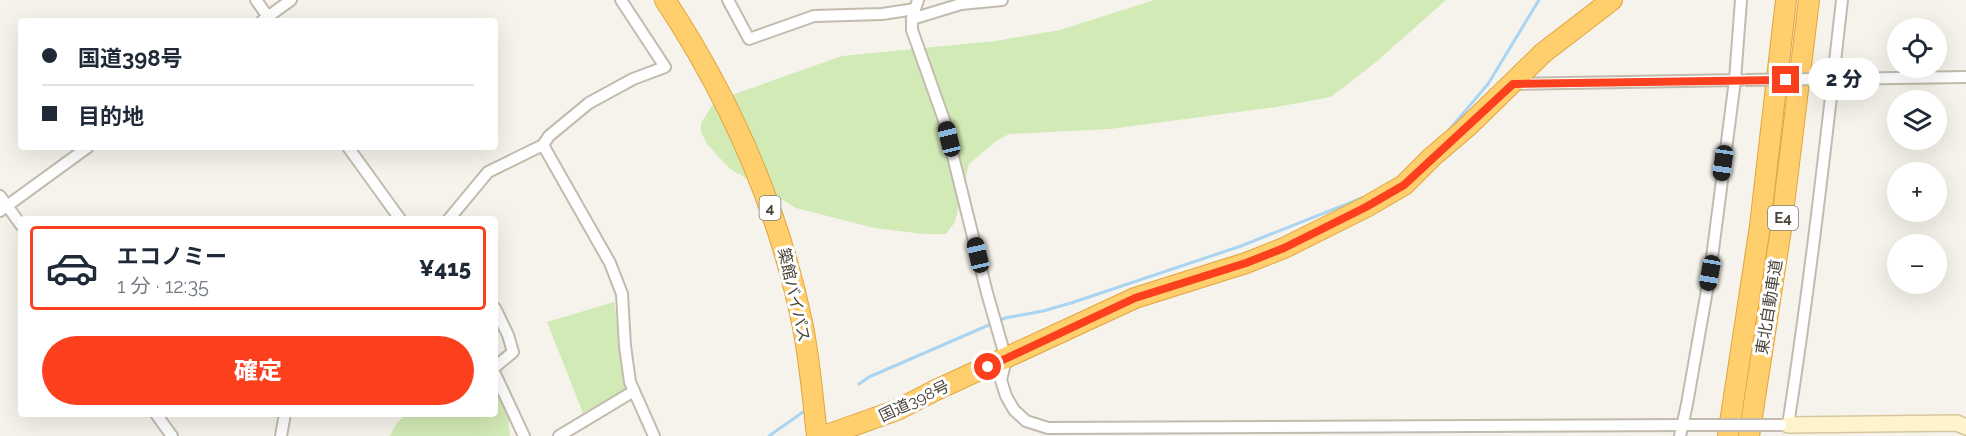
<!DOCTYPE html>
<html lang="ja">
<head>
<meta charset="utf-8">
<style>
	:root { --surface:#fff; --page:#f6f6f7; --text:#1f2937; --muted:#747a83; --line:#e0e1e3; --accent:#fc3f1d }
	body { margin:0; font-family:Raleway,"Noto Sans JP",sans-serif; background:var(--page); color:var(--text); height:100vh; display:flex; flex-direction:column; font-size:22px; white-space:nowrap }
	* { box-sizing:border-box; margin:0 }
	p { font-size:20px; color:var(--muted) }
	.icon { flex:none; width:33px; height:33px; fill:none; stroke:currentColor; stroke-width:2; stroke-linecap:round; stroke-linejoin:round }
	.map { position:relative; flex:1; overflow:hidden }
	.sheet { position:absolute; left:18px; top:216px; width:480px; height:201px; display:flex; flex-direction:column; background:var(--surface); border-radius:6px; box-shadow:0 6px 24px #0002 }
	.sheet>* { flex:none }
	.guide { position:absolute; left:18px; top:18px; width:480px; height:132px; border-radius:6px; box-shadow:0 6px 24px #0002; display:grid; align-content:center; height:132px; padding:0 24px; background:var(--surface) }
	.buttons { position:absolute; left:1887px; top:18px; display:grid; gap:12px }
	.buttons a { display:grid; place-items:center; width:60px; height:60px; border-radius:50%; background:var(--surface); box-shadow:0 6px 24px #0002; font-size:30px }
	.end { position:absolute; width:27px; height:27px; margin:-14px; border:8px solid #fc3f1d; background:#fff; box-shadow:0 0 0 3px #fff }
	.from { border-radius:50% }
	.bubble { position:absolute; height:42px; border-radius:21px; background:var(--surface); box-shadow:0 6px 24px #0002; font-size:20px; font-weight:800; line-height:42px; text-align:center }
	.car { position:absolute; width:18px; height:36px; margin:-18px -9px; border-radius:8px; box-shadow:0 0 4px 2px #0007; background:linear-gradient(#222 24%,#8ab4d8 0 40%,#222 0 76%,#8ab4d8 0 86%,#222 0) }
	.guide b { display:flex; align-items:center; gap:21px; height:57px; font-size:22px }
	.guide b+b { border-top:2px solid var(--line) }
	.guide i { width:15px; height:15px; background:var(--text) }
	ul { padding:10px 0 0; list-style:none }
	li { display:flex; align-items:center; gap:18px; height:84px; margin:0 12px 9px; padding:0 12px; border:3px solid var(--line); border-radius:6px }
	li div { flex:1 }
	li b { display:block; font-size:22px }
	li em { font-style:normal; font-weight:800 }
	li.selected { border-color:var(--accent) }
	li>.icon { width:54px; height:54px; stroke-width:1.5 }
	.cta { display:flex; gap:12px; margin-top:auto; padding:12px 24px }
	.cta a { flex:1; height:69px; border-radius:36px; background:var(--accent); color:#fff; font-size:24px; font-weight:800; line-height:69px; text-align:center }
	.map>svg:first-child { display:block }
</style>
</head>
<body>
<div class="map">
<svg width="1966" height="436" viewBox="0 0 1966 436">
	<rect width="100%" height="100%" fill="#f6f3ec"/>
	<g fill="#d2eab5">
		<path d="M1154,0H1446L1376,62L1331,97L1276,107L1110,129L1009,134L995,142L969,164L955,222L946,234H924L874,228L796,208L729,168L707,144L701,132V123L715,101L842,56L995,41L1060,30Z"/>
		<path d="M614,302L626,390L583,413L547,322Z"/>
		<path d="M495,365L498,366L502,376L506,395L510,436H390L396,424L406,414H495Z"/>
	</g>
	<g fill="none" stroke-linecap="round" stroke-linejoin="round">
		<g stroke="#a9d4f2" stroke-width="3">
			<path d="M1449,130L1488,84L1539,0"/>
			<path d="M859,384L869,377L1005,318L1043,311L1071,303L1241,246L1362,198"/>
			<path d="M769,436L803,412"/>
		</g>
		<defs>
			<g id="street">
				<path d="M256,0L271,21"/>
				<path d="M728,0L749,39L814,16L882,14L915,9"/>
				<path d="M918,0L912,19V30L944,120L987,293L1006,359L1001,380L1006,396L1014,410L1026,421L1048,428L1689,425"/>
				<path d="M912,19L961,4L1002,0"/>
				<path d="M262,21L291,0"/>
				<path d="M1827,79L1966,77"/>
				<path d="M1513,84L1741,80"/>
				<path d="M543,145L610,263L622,294L625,346L630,382L654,436"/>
				<path d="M348,147L400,219"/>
				<path d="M0,196L21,225"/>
				<path d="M0,211L88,147"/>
				<path d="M449,219L488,172L543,145L549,136L589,103L633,79L665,67L621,0"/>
				<path d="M495,308L508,335L513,352L495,367"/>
				<path d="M495,374L524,436"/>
				<path d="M156,414L172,436"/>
				<path d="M1782,425H1788C1810,284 1826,142 1842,0"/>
				<path d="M281,436L285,414"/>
				<path d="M559,436L634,391"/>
				<path d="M1680,436L1687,404L1710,273L1735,80L1741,0"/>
			</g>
			<path id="secondary" d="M1788,425L1957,423L1966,427"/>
			<g id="highway">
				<path d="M665,0C731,100 779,209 803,327C810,363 813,400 817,436"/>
				<path d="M824,436L897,410L934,391L1135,298L1246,263L1284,248L1366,207L1404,185L1432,157L1466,128L1543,53L1612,0"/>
				<path d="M1728,436L1760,226L1786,0"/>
				<path d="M1749,436L1781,229L1809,0"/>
			</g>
		</defs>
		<use href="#street" stroke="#c2bbae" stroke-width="14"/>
		<use href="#secondary" stroke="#d6c79b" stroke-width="18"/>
		<use href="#highway" stroke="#e0a43c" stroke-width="22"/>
		<use href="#street" stroke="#fff" stroke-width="10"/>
		<use href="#secondary" stroke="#fff3cd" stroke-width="15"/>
		<use href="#highway" stroke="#ffcf6e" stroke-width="20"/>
		<defs>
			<g id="street-bridge">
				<path d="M1745,80L1826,79"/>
				<path d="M1689,425H1781"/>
			</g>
		</defs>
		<use href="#street-bridge" stroke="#c2bbae" stroke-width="14" stroke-linecap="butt"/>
		<use href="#street-bridge" stroke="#fff" stroke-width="10"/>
	</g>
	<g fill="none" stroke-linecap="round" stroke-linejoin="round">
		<path stroke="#fc3f1d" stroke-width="8" d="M988,367L1135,298L1246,263L1284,248L1366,207L1404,185L1513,84L1786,80"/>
	</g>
	<g text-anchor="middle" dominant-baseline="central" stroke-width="6" stroke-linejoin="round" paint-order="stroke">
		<g fill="#fff" stroke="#817c74" stroke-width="1.5">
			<rect x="759.5" y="196" width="21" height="24" rx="4.5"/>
			<rect x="1768" y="206" width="30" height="24" rx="4.5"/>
		</g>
		<g font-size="15" font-weight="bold" fill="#4b4439">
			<text x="770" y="208">4</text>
			<text x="1783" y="218">E4</text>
		</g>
		<g font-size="16" fill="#4b4439" stroke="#fff">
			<text transform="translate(794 295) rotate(77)">築館バイパス</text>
			<text transform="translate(1769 307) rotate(-81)">東北自動車道</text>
			<text transform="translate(914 401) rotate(-25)">国道398号</text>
		</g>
	</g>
</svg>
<div class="buttons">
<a><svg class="icon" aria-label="locate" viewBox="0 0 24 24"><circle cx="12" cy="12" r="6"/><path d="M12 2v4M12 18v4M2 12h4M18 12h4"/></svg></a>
<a><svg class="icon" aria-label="layers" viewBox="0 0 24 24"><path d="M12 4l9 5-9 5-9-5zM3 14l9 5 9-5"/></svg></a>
<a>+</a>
<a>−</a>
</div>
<i class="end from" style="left:988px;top:367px"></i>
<i class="end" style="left:1786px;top:80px"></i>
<div class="bubble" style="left:1808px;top:58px;width:72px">2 分</div>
<i class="car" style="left:949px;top:139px;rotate:346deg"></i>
<i class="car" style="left:1723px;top:163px;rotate:188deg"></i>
<i class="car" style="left:978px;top:255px;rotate:347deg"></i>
<i class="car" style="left:1710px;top:273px;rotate:190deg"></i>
<div class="guide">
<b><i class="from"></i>国道398号</b>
<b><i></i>目的地</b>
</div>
<section class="sheet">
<ul>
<li class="selected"><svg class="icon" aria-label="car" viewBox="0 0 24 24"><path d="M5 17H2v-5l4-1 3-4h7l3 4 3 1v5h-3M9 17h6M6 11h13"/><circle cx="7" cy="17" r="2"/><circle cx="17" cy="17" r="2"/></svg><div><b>エコノミー</b><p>1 分 · 12:35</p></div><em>¥415</em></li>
</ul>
<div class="cta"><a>確定</a></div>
</section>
</div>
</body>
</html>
